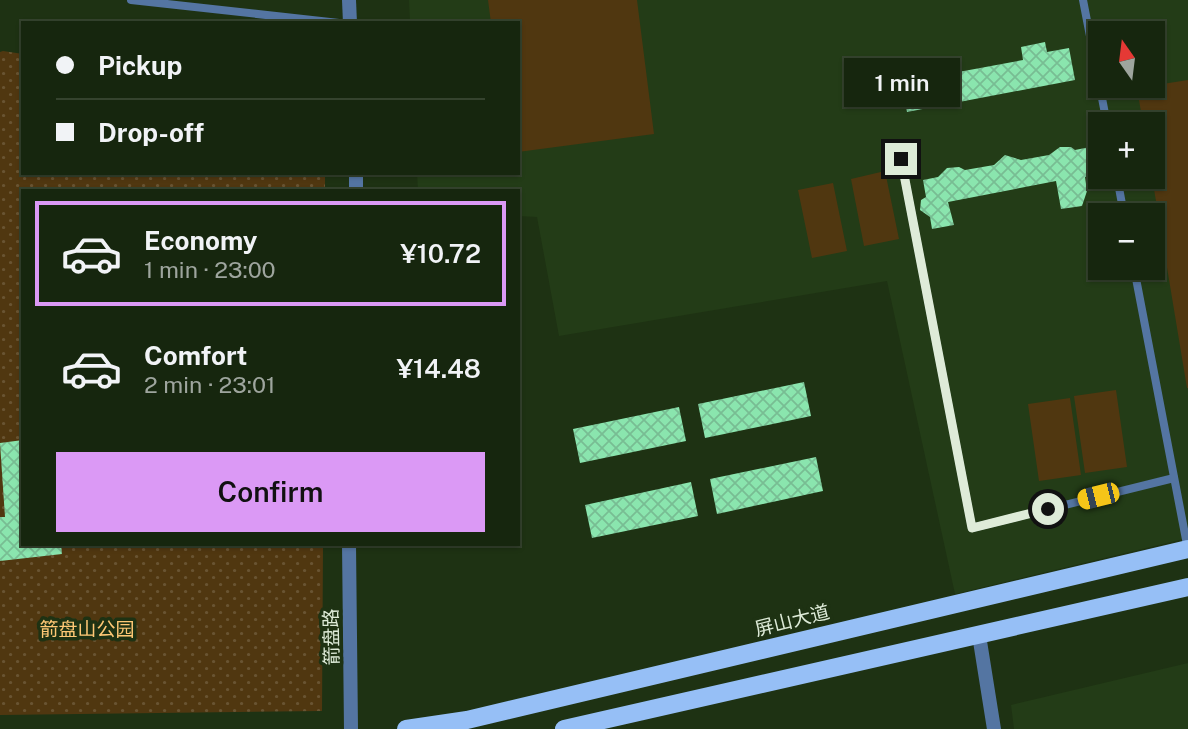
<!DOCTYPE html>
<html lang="en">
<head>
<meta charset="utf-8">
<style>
	:root { --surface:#16260e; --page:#1f2e17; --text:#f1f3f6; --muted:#9ea59e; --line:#35432e; --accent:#db99f5 }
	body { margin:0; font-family:"Public Sans","Noto Sans SC",sans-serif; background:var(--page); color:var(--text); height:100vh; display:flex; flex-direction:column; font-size:26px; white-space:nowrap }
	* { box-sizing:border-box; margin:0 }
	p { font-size:23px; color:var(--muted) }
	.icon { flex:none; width:38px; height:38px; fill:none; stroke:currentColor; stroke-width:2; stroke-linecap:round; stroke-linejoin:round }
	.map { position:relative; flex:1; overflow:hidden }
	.sheet { position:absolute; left:21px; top:189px; width:499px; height:357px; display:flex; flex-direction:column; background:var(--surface); border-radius:0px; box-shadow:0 2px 5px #0004,0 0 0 2px var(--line) }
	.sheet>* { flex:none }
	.hud { position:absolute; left:21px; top:21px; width:499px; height:154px; border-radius:0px; box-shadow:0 2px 5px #0004,0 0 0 2px var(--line); display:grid; align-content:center; height:154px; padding:0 35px; background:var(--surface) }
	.needle { width:46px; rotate:346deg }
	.fabs { position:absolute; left:1088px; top:21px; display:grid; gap:14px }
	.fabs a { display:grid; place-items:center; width:77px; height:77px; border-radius:0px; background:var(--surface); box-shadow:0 2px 5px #0004,0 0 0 2px var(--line); font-size:35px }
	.end { position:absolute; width:32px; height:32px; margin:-16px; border:9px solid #deebd8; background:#111; box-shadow:0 0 0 4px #111 }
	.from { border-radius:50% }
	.bubble { position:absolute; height:49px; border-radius:0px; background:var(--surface); box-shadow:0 2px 5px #0004,0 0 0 2px var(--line); font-size:23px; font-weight:600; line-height:49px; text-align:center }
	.car { position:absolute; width:21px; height:42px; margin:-21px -10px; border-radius:9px; box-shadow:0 0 5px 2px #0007; background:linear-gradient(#f5c518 24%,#345 0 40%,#f5c518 0 76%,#345 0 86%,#f5c518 0) }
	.hud b { display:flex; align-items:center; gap:24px; height:66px; font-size:26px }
	.hud b+b { border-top:2px solid var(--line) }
	.hud i { width:18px; height:18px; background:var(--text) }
	ul { padding:12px 0 0; list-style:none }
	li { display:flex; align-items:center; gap:21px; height:105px; margin:0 14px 10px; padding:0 21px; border:4px solid transparent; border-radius:0px }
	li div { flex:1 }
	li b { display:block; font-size:26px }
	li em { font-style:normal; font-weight:600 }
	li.current { border-color:var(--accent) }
	li>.icon { width:63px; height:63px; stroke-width:1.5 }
	.primary-button { display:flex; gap:14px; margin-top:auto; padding:14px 35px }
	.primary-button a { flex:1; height:80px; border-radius:0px; background:var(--accent); color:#111; font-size:28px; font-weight:600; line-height:80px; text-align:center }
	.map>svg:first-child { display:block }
</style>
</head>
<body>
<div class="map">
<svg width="1188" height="729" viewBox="0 0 1188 729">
	<defs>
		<pattern id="grass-dots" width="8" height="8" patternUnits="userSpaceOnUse" patternTransform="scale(1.75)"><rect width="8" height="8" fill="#503710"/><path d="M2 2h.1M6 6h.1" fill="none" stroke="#695432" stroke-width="1.8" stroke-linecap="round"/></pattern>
		<pattern id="building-cross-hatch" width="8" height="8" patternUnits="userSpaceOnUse" patternTransform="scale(1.75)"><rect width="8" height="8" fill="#8ae5ae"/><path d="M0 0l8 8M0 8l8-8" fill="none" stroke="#78bd93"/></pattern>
	</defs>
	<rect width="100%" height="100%" fill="#1e3213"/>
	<g fill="#233c17" fill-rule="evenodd">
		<path d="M409,0H1188V538L955,594L887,281L559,336L537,217L518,216V191H418L417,173H518V23H410ZM1101,33H1153V86H1101ZM1101,124H1153V177H1101ZM1101,215H1153V268H1101Z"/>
		<path d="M1188,663V729H1014L1011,705Z"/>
	</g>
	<path fill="url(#grass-dots)" d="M3,51L23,54V173H325V191H23V544H323L322,711L0,715V52Z"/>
	<g fill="#503710">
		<path d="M488,0H637L654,134L518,152V23H491Z"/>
		<path d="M1188,80V388H1187L1152,177L1153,124H1143L1137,88Z"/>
		<path d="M885,171L899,239L864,246L851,179Z"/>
		<path d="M833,183L847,251L812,258L798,190Z"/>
		<path d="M1116,390L1127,467L1085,473L1074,396Z"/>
		<path d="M1070,398L1081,475L1039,481L1028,404Z"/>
	</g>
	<g fill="url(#building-cross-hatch)">
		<path d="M1045,42L1047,52L1069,48L1075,80L907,112L903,91L895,92L891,68L923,62L926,78L1023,60L1021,47Z"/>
		<path d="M1060,147H1071L1075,150L1090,147L1093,169L1100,168L1101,174L1085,177L1087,191L1082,206L1061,209L1056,181L948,202L954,225L932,229L930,217L920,210L921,200L926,197L923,180L938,177L947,168L959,167L965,170L994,165L1005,155L1021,160L1049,155Z"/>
		<path d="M804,382L811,416L705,438L698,404Z"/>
		<path d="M679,407L686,441L580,463L573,429Z"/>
		<path d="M23,440V544H61L62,554L0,561V517H5L0,443Z"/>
		<path d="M816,457L823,491L717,514L710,479Z"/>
		<path d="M691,482L698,516L592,538L585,505Z"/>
	</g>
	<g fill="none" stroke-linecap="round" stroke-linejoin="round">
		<g stroke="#5475a2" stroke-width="8">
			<path d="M131,0L339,23"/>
			<path d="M1083,0L1107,124"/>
			<path d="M901,159L972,528L1174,478"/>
			<path d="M1117,177L1124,215"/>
			<path d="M1134,268L1188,550"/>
		</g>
		<g stroke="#5475a2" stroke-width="14">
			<path d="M349,0L350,23"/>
			<path d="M356,173V191"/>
			<path d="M349,544L351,729"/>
			<path d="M979,635L994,729"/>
		</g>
		<g stroke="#96bff6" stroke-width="18">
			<path d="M406,729L467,720L1188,549"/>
			<path d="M564,729L1188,587"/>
		</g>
	</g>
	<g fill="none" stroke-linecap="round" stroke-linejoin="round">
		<path stroke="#deebd8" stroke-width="9" d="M901,159L972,528L1048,509"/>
	</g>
	<g text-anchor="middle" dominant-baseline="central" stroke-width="7" stroke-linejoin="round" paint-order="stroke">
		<g font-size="19" fill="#deebd8" stroke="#1e3213">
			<text transform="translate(792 620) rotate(-14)">屏山大道</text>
			<text transform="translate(331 637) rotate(-91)">箭盘路</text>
		</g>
		<g font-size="19" fill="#ffc875" stroke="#1e3213">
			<text x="87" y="629">箭盘山公园</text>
		</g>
	</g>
</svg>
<div class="fabs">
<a><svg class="needle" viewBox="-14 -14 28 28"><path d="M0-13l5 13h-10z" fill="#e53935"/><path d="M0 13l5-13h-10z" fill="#9ea59e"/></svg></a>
<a>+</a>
<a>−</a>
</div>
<i class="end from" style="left:1048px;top:509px"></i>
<i class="end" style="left:901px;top:159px"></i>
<div class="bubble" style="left:844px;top:58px;width:116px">1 min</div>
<i class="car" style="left:1098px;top:496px;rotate:256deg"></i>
<div class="hud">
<b><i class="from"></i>Pickup</b>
<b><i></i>Drop-off</b>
</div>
<section class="sheet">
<ul>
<li class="current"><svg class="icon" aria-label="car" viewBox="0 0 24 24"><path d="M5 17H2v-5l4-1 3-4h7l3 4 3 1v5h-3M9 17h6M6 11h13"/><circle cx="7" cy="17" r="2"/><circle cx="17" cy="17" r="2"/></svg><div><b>Economy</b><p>1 min · 23:00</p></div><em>¥10.72</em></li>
<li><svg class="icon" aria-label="car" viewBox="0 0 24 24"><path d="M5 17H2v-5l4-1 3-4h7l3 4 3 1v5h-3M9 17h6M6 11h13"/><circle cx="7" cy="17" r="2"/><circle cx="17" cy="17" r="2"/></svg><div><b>Comfort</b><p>2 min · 23:01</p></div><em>¥14.48</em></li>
</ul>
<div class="primary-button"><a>Confirm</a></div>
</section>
</div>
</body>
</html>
